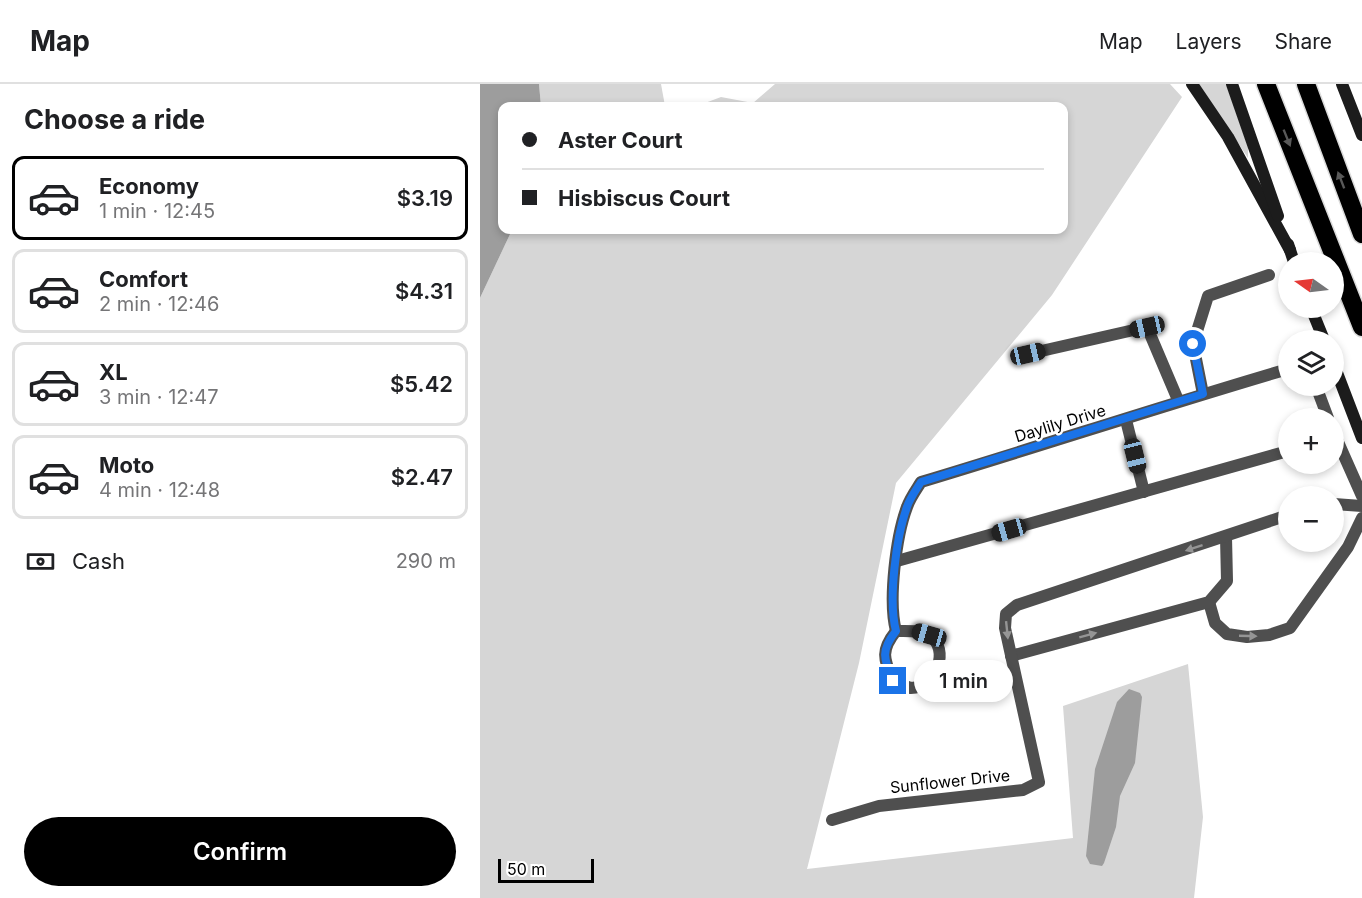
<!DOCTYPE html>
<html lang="en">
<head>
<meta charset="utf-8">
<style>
	:root { --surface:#fff; --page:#f2f2f2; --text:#202124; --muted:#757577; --line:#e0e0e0; --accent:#000 }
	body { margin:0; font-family:Inter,sans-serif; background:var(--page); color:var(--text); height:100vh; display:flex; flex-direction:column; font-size:22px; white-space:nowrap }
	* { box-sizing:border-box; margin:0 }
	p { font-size:20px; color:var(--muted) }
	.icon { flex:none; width:33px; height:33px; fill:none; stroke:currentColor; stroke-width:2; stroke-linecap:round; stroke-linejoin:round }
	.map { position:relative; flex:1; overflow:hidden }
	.sheet { display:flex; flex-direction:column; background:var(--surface); width:480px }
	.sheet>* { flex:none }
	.top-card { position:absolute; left:18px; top:18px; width:570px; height:132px; border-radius:12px; box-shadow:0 3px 9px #0003; display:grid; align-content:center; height:132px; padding:0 24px; background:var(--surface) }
	.needle { width:39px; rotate:284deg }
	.tools { position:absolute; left:798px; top:168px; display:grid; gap:12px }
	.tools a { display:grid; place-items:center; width:66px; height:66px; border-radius:50%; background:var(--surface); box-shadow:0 3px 9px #0003; font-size:30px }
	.scale { position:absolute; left:18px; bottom:15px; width:96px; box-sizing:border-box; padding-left:6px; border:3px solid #000; border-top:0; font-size:16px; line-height:21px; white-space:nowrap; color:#000; -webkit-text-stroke:4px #fff; paint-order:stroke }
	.end { position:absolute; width:27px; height:27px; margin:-14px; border:8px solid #1a73e8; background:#fff; box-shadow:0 0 0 3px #fff }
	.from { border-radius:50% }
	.bubble { position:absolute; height:42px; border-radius:21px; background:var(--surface); box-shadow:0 3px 9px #0003; font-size:20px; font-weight:600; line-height:42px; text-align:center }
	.car { position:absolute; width:18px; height:36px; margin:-18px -9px; border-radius:8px; box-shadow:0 0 4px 2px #0007; background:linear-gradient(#222 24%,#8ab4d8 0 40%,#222 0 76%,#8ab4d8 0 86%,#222 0) }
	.top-card b { display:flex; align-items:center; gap:21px; height:57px; font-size:22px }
	.top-card b+b { border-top:2px solid var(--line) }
	.top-card i { width:15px; height:15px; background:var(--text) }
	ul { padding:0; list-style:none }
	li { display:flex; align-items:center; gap:18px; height:84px; margin:0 12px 9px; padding:0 12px; border:3px solid var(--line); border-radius:12px }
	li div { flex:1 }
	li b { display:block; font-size:22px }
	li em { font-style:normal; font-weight:600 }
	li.active { border-color:var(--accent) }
	li>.icon { width:54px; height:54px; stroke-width:1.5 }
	h2 { padding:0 24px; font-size:27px; line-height:72px }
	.pay { display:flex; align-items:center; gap:15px; height:66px; padding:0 24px; font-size:22px }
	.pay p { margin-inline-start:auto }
	.primary-button { display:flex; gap:12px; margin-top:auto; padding:12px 24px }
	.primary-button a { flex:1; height:69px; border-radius:36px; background:var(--accent); color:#fff; font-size:24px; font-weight:600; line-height:69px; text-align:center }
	header { display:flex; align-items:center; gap:36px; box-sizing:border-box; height:84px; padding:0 30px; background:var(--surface); border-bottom:2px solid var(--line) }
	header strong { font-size:28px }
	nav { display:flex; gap:33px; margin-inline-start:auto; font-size:21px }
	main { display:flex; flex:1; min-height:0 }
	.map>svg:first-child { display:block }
</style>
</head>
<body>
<header>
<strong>Map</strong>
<nav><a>Map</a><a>Layers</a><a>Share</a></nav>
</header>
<main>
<section class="sheet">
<h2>Choose a ride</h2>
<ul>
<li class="active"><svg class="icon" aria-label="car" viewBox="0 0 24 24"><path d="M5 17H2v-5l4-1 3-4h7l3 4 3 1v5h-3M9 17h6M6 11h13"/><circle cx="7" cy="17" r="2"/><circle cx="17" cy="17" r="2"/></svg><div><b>Economy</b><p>1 min · 12:45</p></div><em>$3.19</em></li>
<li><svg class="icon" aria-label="car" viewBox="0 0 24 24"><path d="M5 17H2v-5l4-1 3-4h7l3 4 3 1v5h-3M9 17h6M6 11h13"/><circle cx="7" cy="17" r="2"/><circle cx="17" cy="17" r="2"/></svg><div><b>Comfort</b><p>2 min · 12:46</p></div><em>$4.31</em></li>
<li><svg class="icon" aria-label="car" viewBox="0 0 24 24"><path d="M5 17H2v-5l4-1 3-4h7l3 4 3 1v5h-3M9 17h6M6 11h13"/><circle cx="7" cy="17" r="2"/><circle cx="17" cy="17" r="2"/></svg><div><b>XL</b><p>3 min · 12:47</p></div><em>$5.42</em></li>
<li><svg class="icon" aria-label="car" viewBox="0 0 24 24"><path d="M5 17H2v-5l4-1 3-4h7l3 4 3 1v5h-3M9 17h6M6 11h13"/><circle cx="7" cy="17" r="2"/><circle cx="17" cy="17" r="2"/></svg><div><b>Moto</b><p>4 min · 12:48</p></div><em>$2.47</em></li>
</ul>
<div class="pay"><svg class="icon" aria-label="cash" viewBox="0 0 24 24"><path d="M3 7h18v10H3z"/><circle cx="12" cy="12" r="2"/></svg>Cash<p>290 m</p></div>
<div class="primary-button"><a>Confirm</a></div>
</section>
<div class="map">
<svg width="882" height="814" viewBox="0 0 882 814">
	<rect width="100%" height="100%" fill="#fff"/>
	<g fill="#d6d6d6">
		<path d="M59,0H181L185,22H61Z"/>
		<path d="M295,0H690L702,13L572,211L416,399L379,579L327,785L593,754L583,622L708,580L723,733L714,814H0V214L32,146H584V22H217L241,13L273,19Z"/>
		<path d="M719,0H746L768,63V74Z"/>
	</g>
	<g fill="#9d9d9d">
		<path d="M0,0H59L61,22H22V146H32L0,214Z"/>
		<path d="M649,605L660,609L662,613L655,679L640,712L636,743L624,779L622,782L610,780L606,772L615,685L637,618Z"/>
	</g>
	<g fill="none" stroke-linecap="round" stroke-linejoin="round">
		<defs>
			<g id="motorway">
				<path d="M786,0L882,243"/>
				<path d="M826,0L882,150"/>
			</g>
		</defs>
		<use href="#motorway" stroke="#dbdbdb" stroke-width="21"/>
		<g stroke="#4f4f4f" stroke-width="12">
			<path d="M548,270L667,243L698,316"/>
			<path d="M836,302L848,334"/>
			<path d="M723,310L713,260L728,212L789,191"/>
			<path d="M646,336L664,408"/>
			<path d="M854,349L882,412"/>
			<path d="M854,420L882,422"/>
			<path d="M417,477L808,367"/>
			<path d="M729,518L735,539L747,550L767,553L789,551L810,544L868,463L882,434"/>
			<path d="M416,547C408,517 416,452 427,423C430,414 436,406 441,398C564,361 685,321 808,285"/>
			<path d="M416,547C426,547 440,546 449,551C471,565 456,604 431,604C426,603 418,599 413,597C404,575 400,567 416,547Z"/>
			<path d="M531,572L729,518L747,497L746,453"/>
			<path d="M352,736L399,722L543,706L559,698L525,544L526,530L537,521L808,431"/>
		</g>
		<g stroke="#1c1c1c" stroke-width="12">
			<path d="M712,0L748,53L810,166"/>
			<path d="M752,0L798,132"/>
			<path d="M862,0L882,51"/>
			<path d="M808,160L814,178"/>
			<path d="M831,224L844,256"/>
			<path d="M854,281L882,354"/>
		</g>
		<use href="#motorway" stroke="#000" stroke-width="18"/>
	</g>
	<defs><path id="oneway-solid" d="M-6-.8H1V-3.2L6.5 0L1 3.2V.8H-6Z" transform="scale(1.5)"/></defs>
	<g fill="#595959">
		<use href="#oneway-solid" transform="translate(807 54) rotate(68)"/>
		<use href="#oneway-solid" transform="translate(861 96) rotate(-111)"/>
	</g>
	<g fill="#959595">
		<use href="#oneway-solid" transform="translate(714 464) rotate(162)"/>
		<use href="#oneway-solid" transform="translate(527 546) rotate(84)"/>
		<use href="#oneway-solid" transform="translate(608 551) rotate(-15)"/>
		<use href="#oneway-solid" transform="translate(768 552) rotate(2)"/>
	</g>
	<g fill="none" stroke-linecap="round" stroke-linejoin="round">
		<path stroke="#1a73e8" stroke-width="8" d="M413,597C404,575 400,567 416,547C408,517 416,453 427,423C430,414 436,406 441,398L723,310L713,260"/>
	</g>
	<g text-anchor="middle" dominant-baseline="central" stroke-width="4.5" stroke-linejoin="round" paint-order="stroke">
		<g font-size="16" fill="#000" stroke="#fff">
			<text transform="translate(580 339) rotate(-17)">Daylily Drive</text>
			<text transform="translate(470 697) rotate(-6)">Sunflower Drive</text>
		</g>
	</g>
</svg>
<div class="tools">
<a><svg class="needle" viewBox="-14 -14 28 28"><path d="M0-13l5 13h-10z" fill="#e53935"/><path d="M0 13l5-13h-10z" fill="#757577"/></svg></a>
<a><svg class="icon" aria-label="layers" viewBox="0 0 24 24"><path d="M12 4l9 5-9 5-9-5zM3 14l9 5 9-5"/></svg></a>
<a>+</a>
<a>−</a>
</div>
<div class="scale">50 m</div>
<i class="end from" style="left:713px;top:260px"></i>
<i class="end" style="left:413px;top:597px"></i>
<div class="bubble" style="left:434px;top:576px;width:99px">1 min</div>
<i class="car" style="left:667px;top:243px;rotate:257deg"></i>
<i class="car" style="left:548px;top:270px;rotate:77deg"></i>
<i class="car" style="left:655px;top:372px;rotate:166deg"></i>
<i class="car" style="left:529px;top:446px;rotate:254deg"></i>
<i class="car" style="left:449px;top:551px;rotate:286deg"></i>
<div class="top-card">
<b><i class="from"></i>Aster Court</b>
<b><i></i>Hisbiscus Court</b>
</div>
</div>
</main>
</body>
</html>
